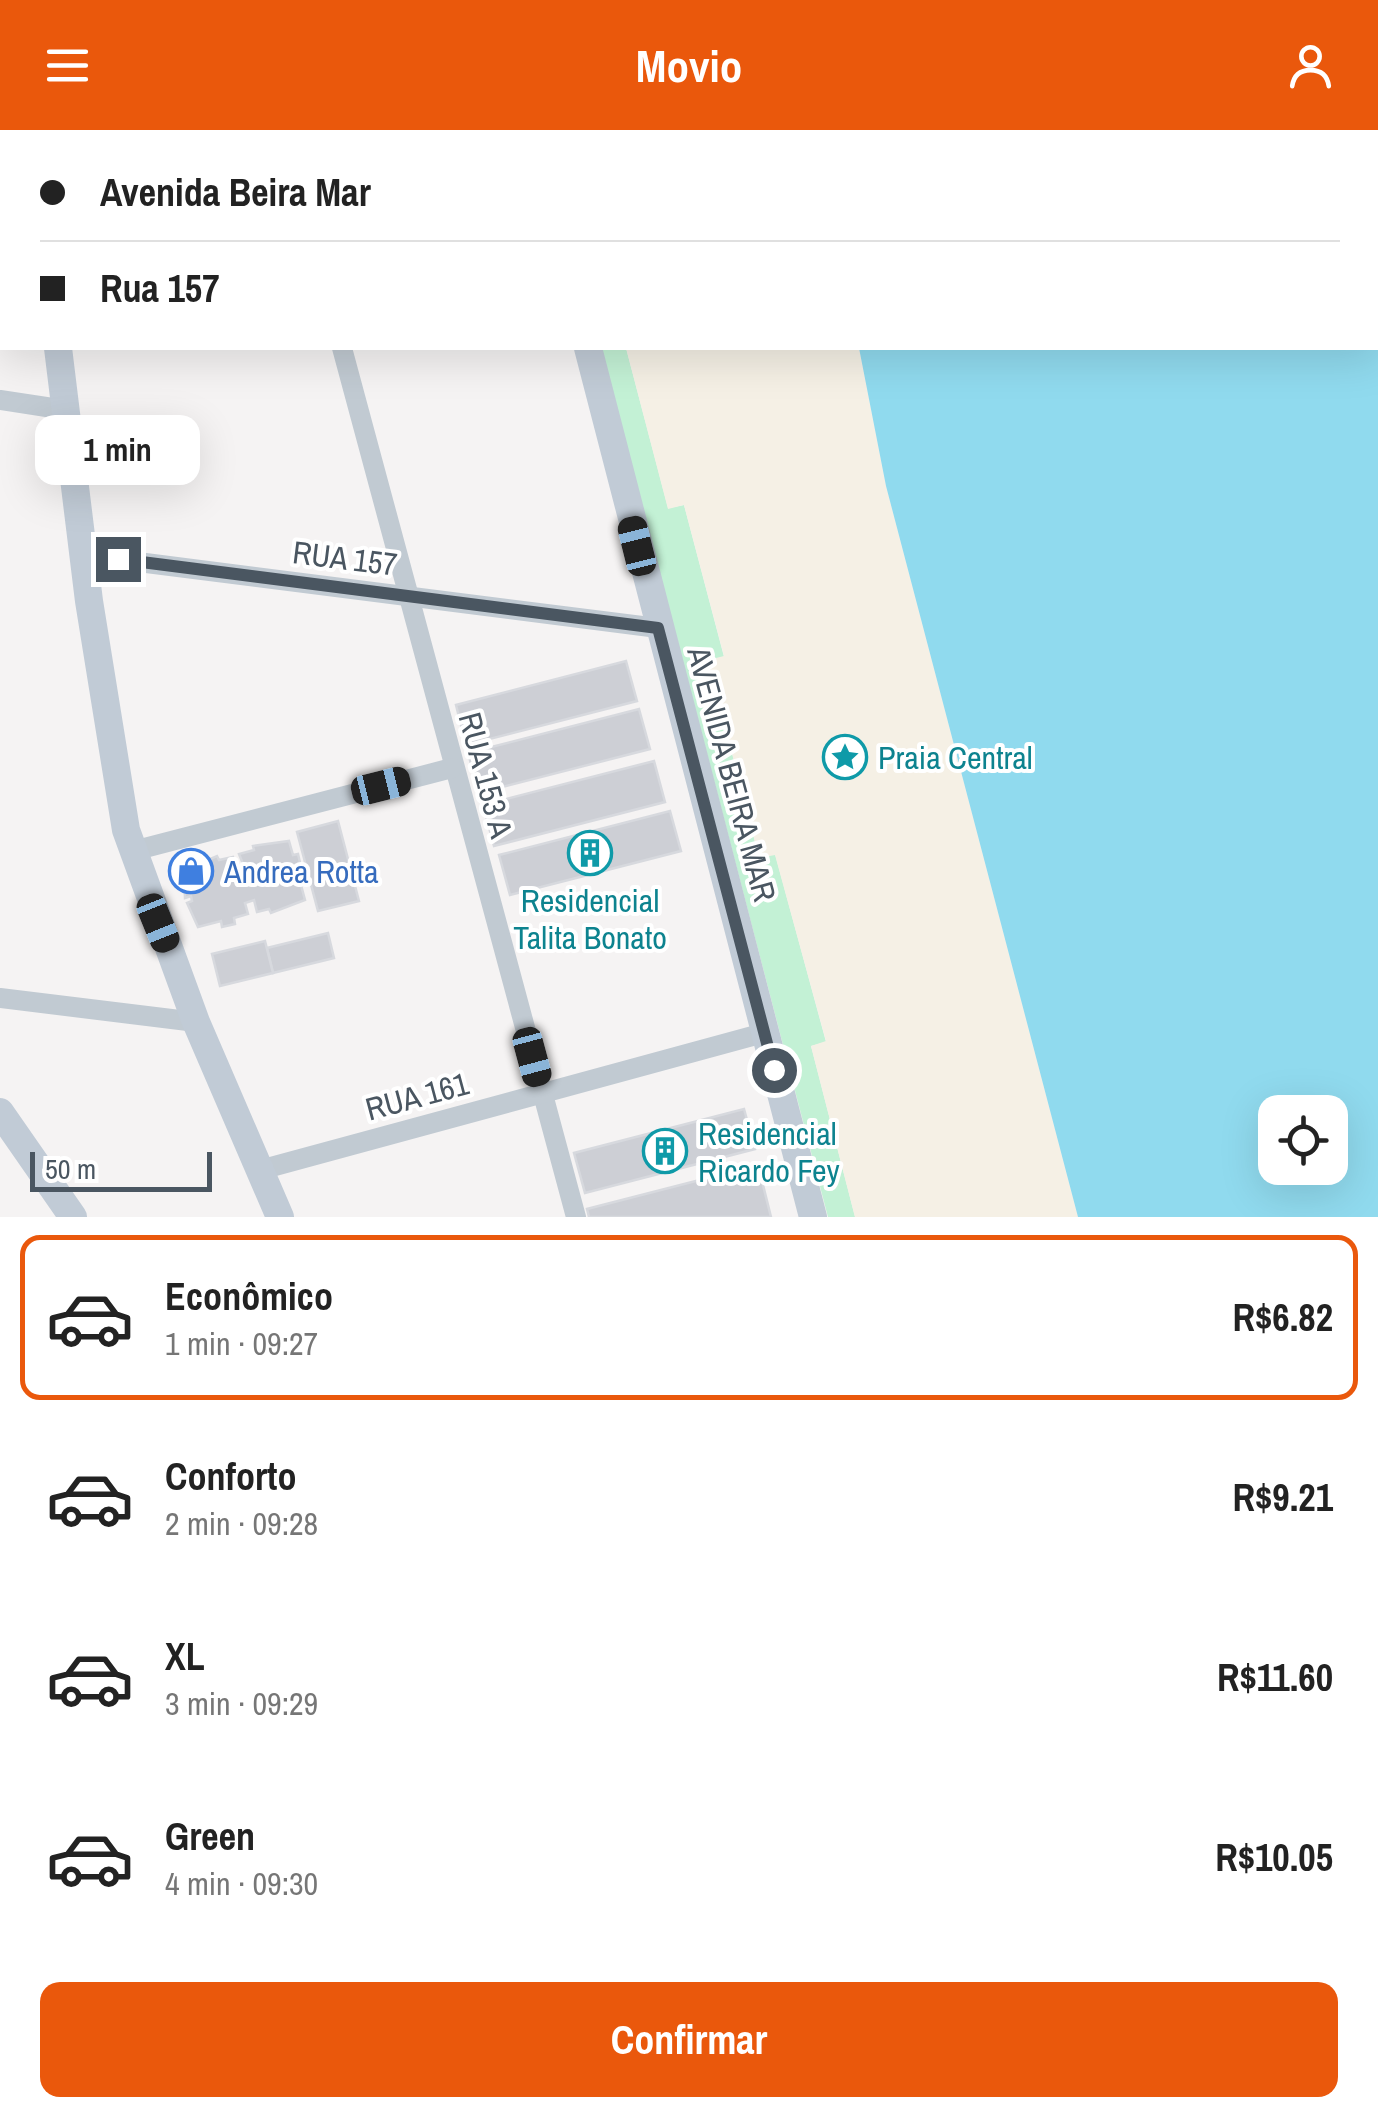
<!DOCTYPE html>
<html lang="pt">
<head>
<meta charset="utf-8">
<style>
	:root { --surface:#fff; --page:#f6f6f6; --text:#222; --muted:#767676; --line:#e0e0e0; --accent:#ea580c }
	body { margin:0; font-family:"Archivo Narrow",sans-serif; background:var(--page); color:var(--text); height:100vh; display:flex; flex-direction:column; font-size:38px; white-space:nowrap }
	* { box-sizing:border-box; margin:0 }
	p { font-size:32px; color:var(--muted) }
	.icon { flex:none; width:55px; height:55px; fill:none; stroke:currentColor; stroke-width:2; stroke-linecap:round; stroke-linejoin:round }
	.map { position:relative; height:1087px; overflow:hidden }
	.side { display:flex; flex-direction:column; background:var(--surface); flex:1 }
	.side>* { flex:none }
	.hud { position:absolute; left:0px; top:0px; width:1380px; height:220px; box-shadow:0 10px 40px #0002; display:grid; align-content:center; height:220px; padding:0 40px; background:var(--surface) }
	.controls { position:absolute; left:1258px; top:965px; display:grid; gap:20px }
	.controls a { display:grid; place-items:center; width:90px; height:90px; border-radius:20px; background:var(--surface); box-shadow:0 10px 40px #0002; font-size:50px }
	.scale { position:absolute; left:30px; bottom:25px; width:182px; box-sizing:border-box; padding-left:10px; border:5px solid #4a5661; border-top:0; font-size:28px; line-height:35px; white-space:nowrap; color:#4a5661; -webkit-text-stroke:8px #fff; paint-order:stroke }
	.end { position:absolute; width:45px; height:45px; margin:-22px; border:12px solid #4a5661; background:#fff; box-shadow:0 0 0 5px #fff }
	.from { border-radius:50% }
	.bubble { position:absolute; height:70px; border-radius:20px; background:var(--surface); box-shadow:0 10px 40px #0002; font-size:32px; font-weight:700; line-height:70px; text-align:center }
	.car { position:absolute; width:30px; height:60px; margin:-30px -15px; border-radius:12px; box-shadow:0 0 8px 2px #0007; background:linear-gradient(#222 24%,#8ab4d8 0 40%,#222 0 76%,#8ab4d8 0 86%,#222 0) }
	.hud b { display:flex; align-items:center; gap:35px; height:95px; font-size:38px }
	.hud b+b { border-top:2px solid var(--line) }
	.hud i { width:25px; height:25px; background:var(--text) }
	ul { padding:18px 0 0; list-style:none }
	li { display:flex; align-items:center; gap:30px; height:165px; margin:0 20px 15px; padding:0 20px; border:5px solid transparent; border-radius:20px }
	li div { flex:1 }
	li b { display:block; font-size:38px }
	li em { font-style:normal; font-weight:700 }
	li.current { border-color:var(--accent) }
	li>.icon { width:90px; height:90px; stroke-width:1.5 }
	.cta { display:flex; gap:20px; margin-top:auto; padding:20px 40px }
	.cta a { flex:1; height:115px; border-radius:20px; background:var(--accent); color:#fff; font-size:40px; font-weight:700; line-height:115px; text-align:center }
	header { display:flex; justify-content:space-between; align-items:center; height:130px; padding:0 40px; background:var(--accent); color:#fff; font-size:45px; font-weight:700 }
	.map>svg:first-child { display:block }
</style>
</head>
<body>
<header><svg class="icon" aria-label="menu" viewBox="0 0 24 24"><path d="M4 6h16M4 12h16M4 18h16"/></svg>Movio<svg class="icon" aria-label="person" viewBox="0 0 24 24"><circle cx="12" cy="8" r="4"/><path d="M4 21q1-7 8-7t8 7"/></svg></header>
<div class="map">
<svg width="1378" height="1087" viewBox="0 0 1378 1087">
	<rect width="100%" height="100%" fill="#f5f3f3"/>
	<path fill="#c3f1d5" d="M601,218H626L668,378L684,375L724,527L708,531L759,727L775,724L826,912L811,916L855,1087H828Z"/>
	<path fill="#f5f0e5" d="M626,218H859L886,356L1078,1087H855L811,916L826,911L775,725L759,728L708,530L724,526L684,375L668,379Z"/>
	<path fill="#90daee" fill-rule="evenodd" d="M817,0H1378V1087H1078L886,356L859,218H1378V2ZM1275,982H1330V1038H1275Z"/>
	<g fill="#cdcfd5" stroke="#d7d9de" stroke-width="2.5">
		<path d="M626,531L637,571L466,615L456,575Z"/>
		<path d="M639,579L650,619L479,663L468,623Z"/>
		<path d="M654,631L665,672L494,716L483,675Z"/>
		<path d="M670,681L681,721L510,765L499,725Z"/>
		<path d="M338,691L359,771L318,781L297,702Z"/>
		<path d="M289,711L293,725L298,724L301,737L296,738L298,743L303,741L306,754L301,755L305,770L271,783L269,779L257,782L254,770L245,773L248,784L234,788L235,794L222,797L221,791L198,797L187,773L192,771L191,766L185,768L184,740L217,726L219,730L233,727L236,736L243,734L239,724L254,720L253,716Z"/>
		<path d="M328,803L334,828L273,843L267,818Z"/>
		<path d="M265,811L273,843L220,856L212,824Z"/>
		<path d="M744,979L755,1019L585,1063L574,1023Z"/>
		<path d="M758,1035L771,1087H589L587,1079Z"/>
	</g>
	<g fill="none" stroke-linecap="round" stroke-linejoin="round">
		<g stroke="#c1cad2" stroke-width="20">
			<path d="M325,0V2"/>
			<path d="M342,218L576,1087"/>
			<path d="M0,270L66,280"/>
			<path d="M83,425L658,498"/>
			<path d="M133,721L452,638"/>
			<path d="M0,868L196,892"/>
			<path d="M260,1040L764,903"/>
		</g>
		<g stroke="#c1cbd6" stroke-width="28">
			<path d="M30,0L31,2"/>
			<path d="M537,0V2"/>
			<path d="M58,218L89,471L126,700L196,892L280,1087"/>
			<path d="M588,218L813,1087"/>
			<path d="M0,982L73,1087"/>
		</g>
	</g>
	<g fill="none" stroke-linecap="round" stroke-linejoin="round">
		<path stroke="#4a5661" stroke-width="12" d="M118,429L658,498L774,940"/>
	</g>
	<defs>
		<symbol id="sight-ring" viewBox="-11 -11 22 22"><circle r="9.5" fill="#fff" stroke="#0f9aa8" stroke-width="1.5"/><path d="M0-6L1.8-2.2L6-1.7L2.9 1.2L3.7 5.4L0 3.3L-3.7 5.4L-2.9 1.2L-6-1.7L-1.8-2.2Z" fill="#0f9aa8"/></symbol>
		<symbol id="building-ring" viewBox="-11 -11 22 22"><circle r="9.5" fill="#fff" stroke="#0f9aa8" stroke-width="1.5"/><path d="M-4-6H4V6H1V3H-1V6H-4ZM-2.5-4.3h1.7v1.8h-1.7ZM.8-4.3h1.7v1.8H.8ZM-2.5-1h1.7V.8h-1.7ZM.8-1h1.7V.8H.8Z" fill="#0f9aa8"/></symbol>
		<symbol id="shop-ring" viewBox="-11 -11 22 22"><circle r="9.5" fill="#fff" stroke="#3f7fe0" stroke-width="1.5"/><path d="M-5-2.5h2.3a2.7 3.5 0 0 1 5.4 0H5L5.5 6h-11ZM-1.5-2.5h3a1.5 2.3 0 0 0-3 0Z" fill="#3f7fe0"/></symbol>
	</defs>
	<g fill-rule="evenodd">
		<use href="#sight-ring" x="820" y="602" width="50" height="50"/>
		<use href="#building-ring" x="565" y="698" width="50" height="50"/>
		<use href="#shop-ring" x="166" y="716" width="50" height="50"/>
		<use href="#building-ring" x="640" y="996" width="50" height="50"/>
	</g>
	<g text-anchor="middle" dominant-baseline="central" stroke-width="8" stroke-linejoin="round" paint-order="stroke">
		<g font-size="32" fill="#4a5661" stroke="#fff">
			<text transform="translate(345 428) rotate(7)">RUA 157</text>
			<text transform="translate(732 644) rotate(75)">AVENIDA BEIRA MAR</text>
			<text transform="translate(486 645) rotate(75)">RUA 153 A</text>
			<text transform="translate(417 966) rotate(-15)">RUA 161</text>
		</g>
		<g font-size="32" fill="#0d838f" stroke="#fff" text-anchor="start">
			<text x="878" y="627">Praia Central</text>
			<text x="590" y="770" text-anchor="middle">Residencial<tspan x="590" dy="37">Talita Bonato</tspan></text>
			<text x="698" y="1003">Residencial<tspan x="698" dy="37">Ricardo Fey</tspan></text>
		</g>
		<g font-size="32" fill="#366cbe" stroke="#fff" text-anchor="start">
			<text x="224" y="741">Andrea Rotta</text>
		</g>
	</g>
</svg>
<div class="controls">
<a><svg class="icon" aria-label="locate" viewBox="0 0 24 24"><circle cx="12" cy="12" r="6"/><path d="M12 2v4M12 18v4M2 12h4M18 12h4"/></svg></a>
</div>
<div class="scale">50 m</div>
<i class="end from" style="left:774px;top:940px"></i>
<i class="end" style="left:118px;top:429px"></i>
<div class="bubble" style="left:35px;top:285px;width:165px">1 min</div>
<i class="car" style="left:637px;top:416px;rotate:346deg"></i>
<i class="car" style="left:381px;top:656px;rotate:76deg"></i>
<i class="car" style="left:158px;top:793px;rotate:158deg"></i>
<i class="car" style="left:532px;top:927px;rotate:165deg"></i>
<div class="hud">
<b><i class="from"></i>Avenida Beira Mar</b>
<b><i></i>Rua 157</b>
</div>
</div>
<section class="side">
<ul>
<li class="current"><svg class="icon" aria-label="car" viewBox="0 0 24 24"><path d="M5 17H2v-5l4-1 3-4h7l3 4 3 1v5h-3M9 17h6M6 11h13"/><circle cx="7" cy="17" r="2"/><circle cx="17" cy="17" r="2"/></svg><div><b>Econômico</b><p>1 min · 09:27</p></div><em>R$6.82</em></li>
<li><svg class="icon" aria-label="car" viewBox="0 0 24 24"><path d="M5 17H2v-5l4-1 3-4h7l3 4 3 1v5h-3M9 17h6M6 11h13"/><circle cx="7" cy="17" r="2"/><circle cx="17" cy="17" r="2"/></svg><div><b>Conforto</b><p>2 min · 09:28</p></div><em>R$9.21</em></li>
<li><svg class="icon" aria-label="car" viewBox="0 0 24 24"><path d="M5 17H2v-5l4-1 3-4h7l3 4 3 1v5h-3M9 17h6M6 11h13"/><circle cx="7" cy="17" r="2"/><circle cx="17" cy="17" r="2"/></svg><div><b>XL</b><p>3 min · 09:29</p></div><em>R$11.60</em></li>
<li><svg class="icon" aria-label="car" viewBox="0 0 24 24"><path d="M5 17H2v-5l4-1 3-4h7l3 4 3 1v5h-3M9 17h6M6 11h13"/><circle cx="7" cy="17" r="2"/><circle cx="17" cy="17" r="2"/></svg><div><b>Green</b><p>4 min · 09:30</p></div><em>R$10.05</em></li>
</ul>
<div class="cta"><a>Confirmar</a></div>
</section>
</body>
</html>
